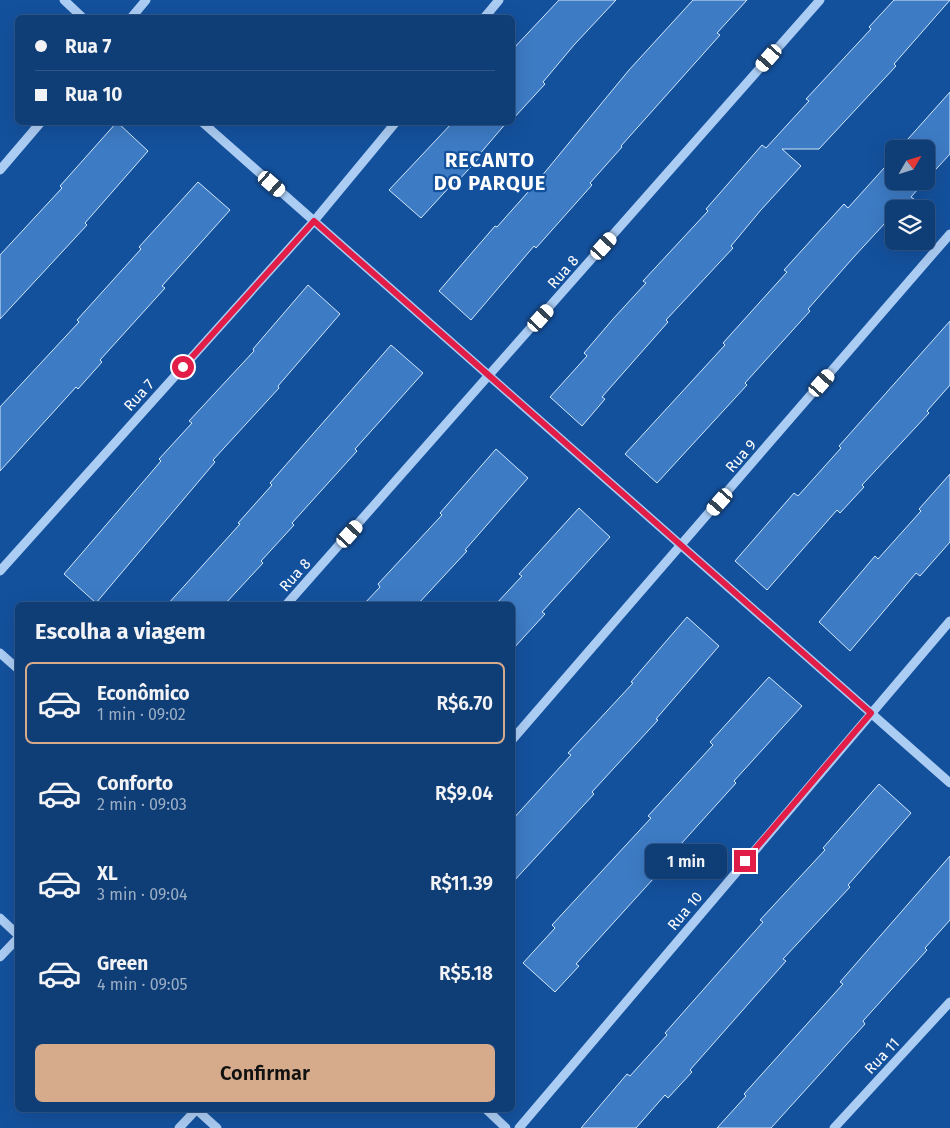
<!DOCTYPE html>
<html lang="pt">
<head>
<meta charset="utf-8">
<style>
	:root { --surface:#0f3d76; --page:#18447b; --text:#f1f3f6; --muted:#9baec5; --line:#2f5688; --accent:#d6ab8b }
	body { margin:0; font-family:"Fira Sans",sans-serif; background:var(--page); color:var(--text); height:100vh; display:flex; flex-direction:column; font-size:19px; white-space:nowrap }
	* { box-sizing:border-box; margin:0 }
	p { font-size:16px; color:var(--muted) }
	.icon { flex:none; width:28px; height:28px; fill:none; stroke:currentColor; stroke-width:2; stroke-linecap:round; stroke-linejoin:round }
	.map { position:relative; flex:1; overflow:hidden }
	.side { position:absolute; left:15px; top:602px; width:500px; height:510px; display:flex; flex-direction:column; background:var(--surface); border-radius:8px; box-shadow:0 5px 20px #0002,0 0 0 1px var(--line) }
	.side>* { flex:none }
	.top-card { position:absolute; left:15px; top:15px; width:500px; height:110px; border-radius:8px; box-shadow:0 5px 20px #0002,0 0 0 1px var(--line); display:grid; align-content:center; height:110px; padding:0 20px; background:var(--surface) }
	.needle { width:32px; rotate:51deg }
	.fabs { position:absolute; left:885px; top:140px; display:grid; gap:10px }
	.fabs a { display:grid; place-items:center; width:50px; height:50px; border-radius:8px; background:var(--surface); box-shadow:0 5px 20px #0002,0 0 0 1px var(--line); font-size:25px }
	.end { position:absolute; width:22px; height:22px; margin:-11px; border:6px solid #e11d48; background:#fff; box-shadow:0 0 0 2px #fff }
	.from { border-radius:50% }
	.bubble { position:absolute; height:35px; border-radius:8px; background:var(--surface); box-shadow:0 5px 20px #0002,0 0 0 1px var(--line); font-size:16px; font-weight:600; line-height:35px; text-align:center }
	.car { position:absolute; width:15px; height:30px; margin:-15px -8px; border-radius:6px; box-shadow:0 0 4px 1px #0007; background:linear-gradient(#fff 24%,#345 0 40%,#fff 0 76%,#345 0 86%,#fff 0) }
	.top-card b { display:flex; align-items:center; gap:18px; height:48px; font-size:19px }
	.top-card b+b { border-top:1px solid var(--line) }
	.top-card i { width:12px; height:12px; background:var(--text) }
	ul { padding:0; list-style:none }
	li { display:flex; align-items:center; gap:15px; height:82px; margin:0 10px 8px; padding:0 10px; border:2px solid transparent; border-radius:8px }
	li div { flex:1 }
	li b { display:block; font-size:19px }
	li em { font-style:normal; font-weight:600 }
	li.active { border-color:var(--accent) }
	li>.icon { width:45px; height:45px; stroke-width:1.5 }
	h2 { padding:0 20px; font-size:22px; line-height:60px }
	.primary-button { display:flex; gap:10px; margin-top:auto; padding:10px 20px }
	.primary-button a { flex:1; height:58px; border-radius:8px; background:var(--accent); color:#111; font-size:20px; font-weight:600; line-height:58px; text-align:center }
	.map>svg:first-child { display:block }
</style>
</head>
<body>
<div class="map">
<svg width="950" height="1128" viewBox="0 0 950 1128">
	<rect width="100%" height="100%" fill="#14519d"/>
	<g fill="#3d7bc4" stroke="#d3e7fd">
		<path d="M559,0H616L574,45L543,82L545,84L512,120V50Z"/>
		<path d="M693,0H747L717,33L720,35L621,146L622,147L590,183L592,185L536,248L534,246L471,320L439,291L495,226L497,227L536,183L629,70Z"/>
		<path d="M894,0H950L894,64L896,66L819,149H782L801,166L760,211L731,246L733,248L666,320L668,322L602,397L605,399L582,426L550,397L587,356L584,353L613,319L646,283L643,281L708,211L706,209L762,145L766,148L809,101L806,99L871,29L869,27Z"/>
		<path d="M950,92V154L926,180V149H899Z"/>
		<path d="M117,122L148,151L85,223L87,225L0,319V255L62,188L60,186Z"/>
		<path d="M453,122H507L478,156L480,157L456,183L454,182L421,218L389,190Z"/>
		<path d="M894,157V181H925L911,197L914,199L905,209H894V221L890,225L886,222L852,259L808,309L810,311L745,383L747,385L657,483L625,454L725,345L723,343L787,272L784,270L844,204L848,208Z"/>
		<path d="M198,182L230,210L162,286L165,288L100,360L102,362L78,389L76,387L0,471V407L79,322L77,320L141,249L139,247Z"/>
		<path d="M308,285L340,314L278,386L279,388L213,460L215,462L96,603L64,574L161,461L159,459L192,423L189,421L254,351L253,349Z"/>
		<path d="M950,321V385L927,411L929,413L862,485L864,487L840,513L837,510L767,590L735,561L794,493L798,496L841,448L839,446Z"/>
		<path d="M391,345L423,373L355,449L357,451L292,523L294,525L261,561L263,563L224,605H167L240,524L238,523L272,485L270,483Z"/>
		<path d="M496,449L528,478L465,550L467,551L417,605H363L380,587L378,584L442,515L440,513Z"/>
		<path d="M950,474V542L920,576L916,573L850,651L819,622L875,556L878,559L921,511L919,509Z"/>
		<path d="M579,508L610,537L542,612L545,614L512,650V605H495L522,576L519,574Z"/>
		<path d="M687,617L719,646L656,719L658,720L592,792L594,794L512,883V820L571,755L568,753L633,683L631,682Z"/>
		<path d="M769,677L802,706L734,781L736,783L671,855L673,857L576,964L579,966L555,992L523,963L555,928L552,925L651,818L648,816L713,745L710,742Z"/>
		<path d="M879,784L911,813L848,885L850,887L783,959L786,961L690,1070L692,1072L668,1098L665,1095L636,1128H581L627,1074L630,1076L667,1035L665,1033L763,922L760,920L825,850L823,848Z"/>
		<path d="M950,856V920L925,948L927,950L863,1021L865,1024L771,1128H717L746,1096L744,1094L843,984L840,982Z"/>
	</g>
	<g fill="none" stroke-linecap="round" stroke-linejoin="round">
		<g stroke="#abccf3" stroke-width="9">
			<path d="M64,0L83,18"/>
			<path d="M131,18L146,0"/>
			<path d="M484,18L499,0"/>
			<path d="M202,122L950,783"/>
			<path d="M0,170L41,122"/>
			<path d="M0,571L314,221L396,122"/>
			<path d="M286,605L820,0"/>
			<path d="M0,653L18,669"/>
			<path d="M512,740L950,234"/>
			<path d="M0,918L18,935"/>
			<path d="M0,957L18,938"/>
			<path d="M197,1110L217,1128"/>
			<path d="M487,1110L506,1128"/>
			<path d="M179,1128L196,1110"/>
			<path d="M519,1128L950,621"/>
			<path d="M834,1128L950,1002"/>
		</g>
	</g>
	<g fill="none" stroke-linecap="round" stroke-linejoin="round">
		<path stroke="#e11d48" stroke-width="6" d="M183,367L314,221L871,713L745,861"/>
	</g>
	<g text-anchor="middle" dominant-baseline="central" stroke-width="4.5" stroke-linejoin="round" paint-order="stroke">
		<g font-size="15" fill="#fff" stroke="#14519d">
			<text transform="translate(563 272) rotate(-49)">Rua 8</text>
			<text transform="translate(139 395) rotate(-48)">Rua 7</text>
			<text transform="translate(741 456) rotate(-49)">Rua 9</text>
			<text transform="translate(295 575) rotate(-48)">Rua 8</text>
			<text transform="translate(685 911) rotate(-50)">Rua 10</text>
			<text transform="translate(882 1056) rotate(-47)">Rua 11</text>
		</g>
		<g font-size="20" font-weight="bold" letter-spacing="1" fill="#fff" stroke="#14519d">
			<text x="490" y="160">RECANTO<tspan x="490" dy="23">DO PARQUE</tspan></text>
		</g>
	</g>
</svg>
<div class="fabs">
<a><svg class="needle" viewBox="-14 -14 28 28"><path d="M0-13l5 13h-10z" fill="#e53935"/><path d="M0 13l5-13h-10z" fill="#9baec5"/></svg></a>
<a><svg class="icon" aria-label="layers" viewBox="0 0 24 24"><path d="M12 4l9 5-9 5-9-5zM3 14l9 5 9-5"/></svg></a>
</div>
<i class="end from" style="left:183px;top:367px"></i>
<i class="end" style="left:745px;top:861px"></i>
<div class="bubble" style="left:645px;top:844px;width:82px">1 min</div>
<i class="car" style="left:769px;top:58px;rotate:221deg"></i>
<i class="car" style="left:272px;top:184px;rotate:131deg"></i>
<i class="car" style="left:604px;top:246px;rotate:42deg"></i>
<i class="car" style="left:541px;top:318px;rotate:42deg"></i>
<i class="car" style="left:822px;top:383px;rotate:41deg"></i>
<i class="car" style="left:720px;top:502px;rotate:221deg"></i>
<i class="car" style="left:350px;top:534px;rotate:42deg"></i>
<div class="top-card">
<b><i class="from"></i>Rua 7</b>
<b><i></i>Rua 10</b>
</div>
<section class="side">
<h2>Escolha a viagem</h2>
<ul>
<li class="active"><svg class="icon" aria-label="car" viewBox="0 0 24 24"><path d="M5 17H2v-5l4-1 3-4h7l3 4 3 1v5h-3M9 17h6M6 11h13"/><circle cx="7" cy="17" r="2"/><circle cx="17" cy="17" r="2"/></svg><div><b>Econômico</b><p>1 min · 09:02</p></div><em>R$6.70</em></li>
<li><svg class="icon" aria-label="car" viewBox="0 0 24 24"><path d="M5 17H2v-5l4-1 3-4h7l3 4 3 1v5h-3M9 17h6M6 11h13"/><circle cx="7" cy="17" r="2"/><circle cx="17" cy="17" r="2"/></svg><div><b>Conforto</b><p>2 min · 09:03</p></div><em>R$9.04</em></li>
<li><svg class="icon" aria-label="car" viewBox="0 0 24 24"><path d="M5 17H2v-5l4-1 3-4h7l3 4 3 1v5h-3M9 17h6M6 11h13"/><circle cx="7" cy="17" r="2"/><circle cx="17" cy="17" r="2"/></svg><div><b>XL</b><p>3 min · 09:04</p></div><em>R$11.39</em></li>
<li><svg class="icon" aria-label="car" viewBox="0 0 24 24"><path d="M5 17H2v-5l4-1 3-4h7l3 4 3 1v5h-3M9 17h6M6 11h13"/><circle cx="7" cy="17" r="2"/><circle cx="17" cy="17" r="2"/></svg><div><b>Green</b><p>4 min · 09:05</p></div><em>R$5.18</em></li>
</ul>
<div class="primary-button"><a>Confirmar</a></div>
</section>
</div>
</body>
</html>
